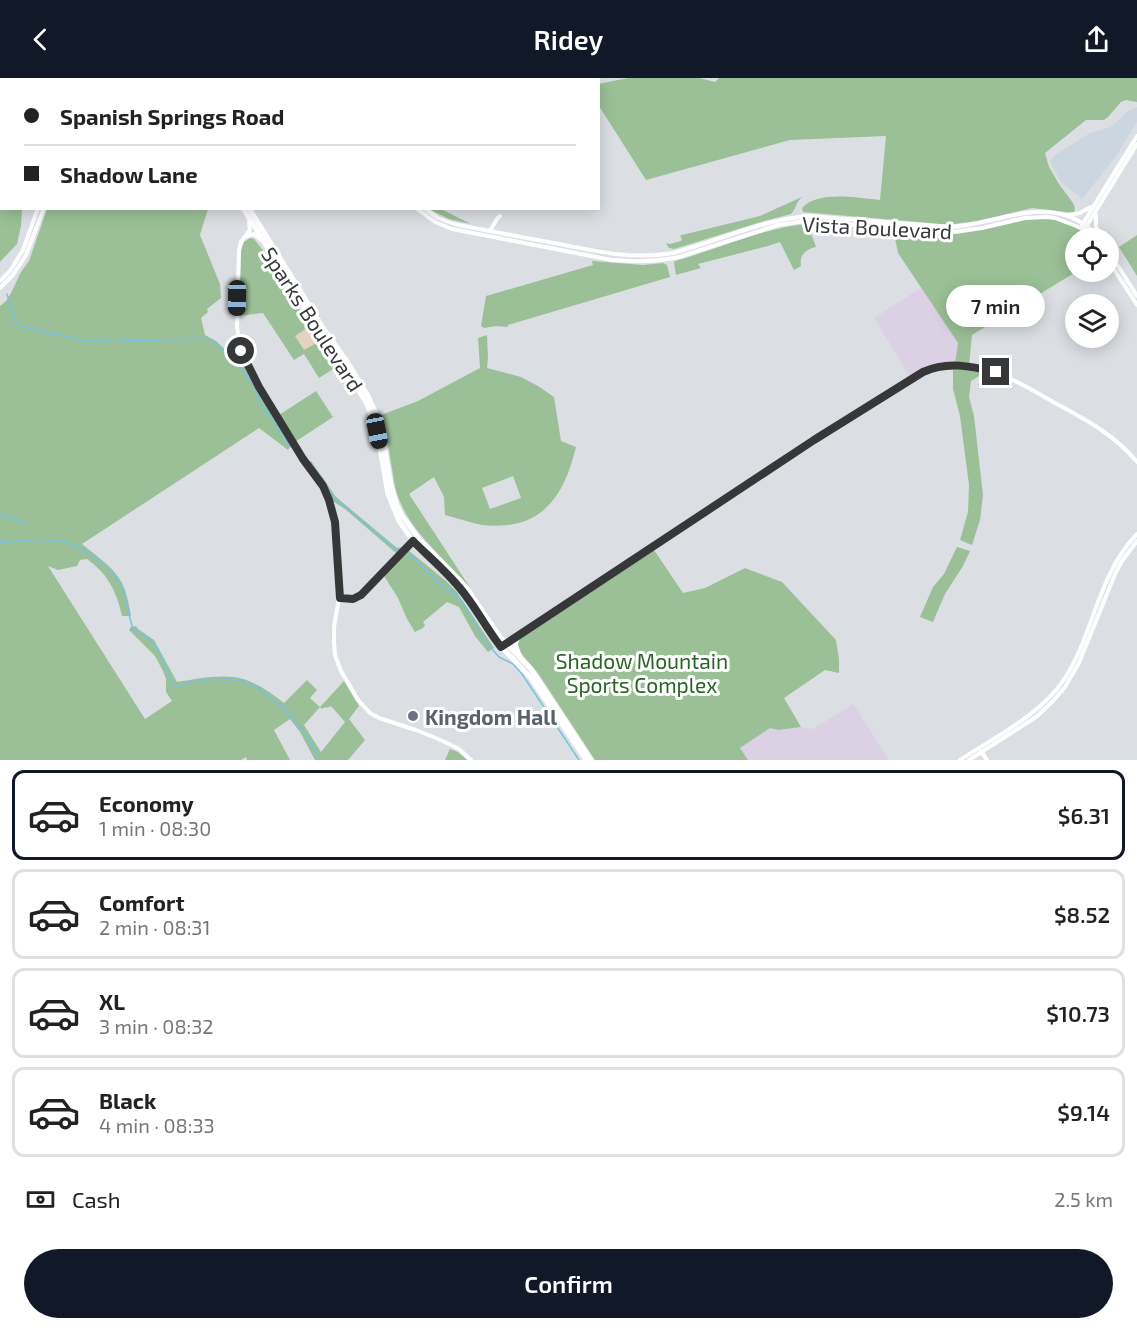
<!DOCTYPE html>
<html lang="en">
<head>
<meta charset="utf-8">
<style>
	:root { --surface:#fff; --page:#f2f2f2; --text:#222; --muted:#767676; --line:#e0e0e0; --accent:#111827 }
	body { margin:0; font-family:"Exo 2",sans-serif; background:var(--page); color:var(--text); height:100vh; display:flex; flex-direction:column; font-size:22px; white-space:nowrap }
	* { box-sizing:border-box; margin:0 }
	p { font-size:20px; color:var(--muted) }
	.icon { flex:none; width:33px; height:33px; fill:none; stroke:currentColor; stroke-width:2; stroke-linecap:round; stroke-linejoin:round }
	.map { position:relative; height:682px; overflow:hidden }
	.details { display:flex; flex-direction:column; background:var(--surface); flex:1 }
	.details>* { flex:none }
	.top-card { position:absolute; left:0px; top:0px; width:600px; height:132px; box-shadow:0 3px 15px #0003; display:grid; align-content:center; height:132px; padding:0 24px; background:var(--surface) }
	.buttons { position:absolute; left:1065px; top:150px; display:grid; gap:12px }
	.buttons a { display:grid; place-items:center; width:54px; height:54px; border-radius:50%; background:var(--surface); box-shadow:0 3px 15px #0003; font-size:30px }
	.end { position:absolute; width:27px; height:27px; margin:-14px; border:8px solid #353738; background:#fff; box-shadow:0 0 0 3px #fff }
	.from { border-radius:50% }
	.bubble { position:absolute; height:42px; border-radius:21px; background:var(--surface); box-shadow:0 3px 15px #0003; font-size:20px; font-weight:600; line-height:42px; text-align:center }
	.car { position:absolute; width:18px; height:36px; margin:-18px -9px; border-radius:8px; box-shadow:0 0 4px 2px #0007; background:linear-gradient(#222 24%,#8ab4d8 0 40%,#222 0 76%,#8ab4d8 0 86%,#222 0) }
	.top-card b { display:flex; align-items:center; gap:21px; height:57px; font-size:22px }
	.top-card b+b { border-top:2px solid var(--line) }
	.top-card i { width:15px; height:15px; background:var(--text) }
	ul { padding:10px 0 0; list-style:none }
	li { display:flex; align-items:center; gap:18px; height:90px; margin:0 12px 9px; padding:0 12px; border:3px solid var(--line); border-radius:12px }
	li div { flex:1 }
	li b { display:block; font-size:22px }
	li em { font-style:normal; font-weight:600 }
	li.selected { border-color:var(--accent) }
	li>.icon { width:54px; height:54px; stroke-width:1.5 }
	.pay { display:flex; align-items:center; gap:15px; height:66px; padding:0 24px; font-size:22px }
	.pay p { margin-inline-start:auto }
	.button { display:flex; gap:12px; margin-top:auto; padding:12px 24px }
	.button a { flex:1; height:69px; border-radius:36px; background:var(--accent); color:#fff; font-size:24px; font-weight:600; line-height:69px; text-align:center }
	header { display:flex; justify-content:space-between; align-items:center; height:78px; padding:0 24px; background:var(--accent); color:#fff; font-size:27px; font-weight:600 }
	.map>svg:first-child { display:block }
</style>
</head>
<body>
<header><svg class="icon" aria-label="back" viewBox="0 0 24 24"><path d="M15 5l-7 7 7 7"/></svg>Ridey<svg class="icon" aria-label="share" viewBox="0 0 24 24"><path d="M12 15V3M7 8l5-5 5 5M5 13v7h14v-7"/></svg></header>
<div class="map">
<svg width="1137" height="682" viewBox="0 0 1137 682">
	<rect width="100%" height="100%" fill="#dbdfe3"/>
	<path fill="#ccd6e0" d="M1137,29V44L1116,78L1082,121L1061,104L1050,84L1055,77L1090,55L1111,49L1129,32Z"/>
	<path fill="#e2d2c0" d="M310,248L320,263L304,273L295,258Z"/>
	<g fill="#dbd0e4">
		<path d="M921,210L958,265L955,286L948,287L911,300L874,240Z"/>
		<path d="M853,626L889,682H721L770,650L778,652L801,649L813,651Z"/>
	</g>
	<g fill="#9bc097" fill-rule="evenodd">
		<path d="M628,0H699L715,4L719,0H1137V24L1126,22L1121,24L1108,39L1104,42H1086L1045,75L1049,89L1059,106L1073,125L1075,130L1074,135L1032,130L978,143L954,146H940L803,134L802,130C817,112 859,120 880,122L886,58L790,62L646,102L599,28L598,6Z"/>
		<path d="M1,51L2,130L22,131L21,148L17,166L0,184V52Z"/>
		<path d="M802,119C796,124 796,131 791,136L764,143L674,171L669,170L666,165L670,166L681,163L682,161L680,158L682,157L760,138Z"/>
		<path d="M47,131H208L200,157L220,206L221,220L207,231L208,234L201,240L205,257L216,263L230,276L242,281L254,305L291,367L288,372L259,350L82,466C95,477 114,489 122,505C127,515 129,527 131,538H122C117,514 107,495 87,481L80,482L77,488L58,492L48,488L145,641L172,623L166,614V601L163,593L155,578L129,552L131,549L136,548L138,551L154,562L177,604C195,601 215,597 234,599C252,601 270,614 284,625L307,602L317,612L310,620L320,629L344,603L359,628L349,641L365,662L348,682H315L300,654L290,641L274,652L290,682H247L246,679L241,682H0V228L6,223L11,215L21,194L29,183ZM331,628L345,644L321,674L304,647L320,629L322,631L325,629L327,630Z"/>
		<path d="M429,131H441L471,146L449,141Z"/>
		<path d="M1029,139C1060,139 1068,143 1094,160H1076V194L972,257L969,288L955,286L958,265L898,175L893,150L950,154Z"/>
		<path d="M807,146L829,147L830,150L810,153L816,169C806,171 799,177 801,188L794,192L780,164L768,168L698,186L701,190L676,197L674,185L675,183C719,171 762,150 807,146Z"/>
		<path d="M1137,157V198L1119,169Z"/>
		<path d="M250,160L254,161L262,171L310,248L295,258L304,272L320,263L338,288L319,300L304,276L294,282L263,235L238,238L241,172L244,164Z"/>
		<path d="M592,183L643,187L663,185L667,187L670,199L508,247V249L496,248L484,250L481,248L486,218L593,187Z"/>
		<path d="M487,257L488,279L487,290L521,299L538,308L554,319L561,363L576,369C567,406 551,442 508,447C499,448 490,448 481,447C468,444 457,440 445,437L444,419L434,399L409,416L471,511C443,477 407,454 395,409L386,354L381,337L418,323L480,290L478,260ZM513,398L521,420L490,431L482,410Z"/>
		<path d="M953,290L984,295L971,303L969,319L974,338L983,417L980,442L972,467L960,462L968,434L969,407L960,338L953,311Z"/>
		<path d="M316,313L333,339L295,364L279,337Z"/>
		<path d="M311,383L336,419L397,470L401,469L400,471L396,475L345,431L331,422L323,405L308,386Z"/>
		<path d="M957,469L970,473L963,488L945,516L933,544L920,539L933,509L944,496Z"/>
		<path d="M408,472L446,503L457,514L494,570L488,574L475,558L459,529L447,524L423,544L425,547L423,550L415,554L407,541L398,520L384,498Z"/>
		<path d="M654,472L683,515L705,510L745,490L782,504L836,562L839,581V595L825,592L784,620L801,649L778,652L770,650L740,670L748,682H595L538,595L521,575L517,565L518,562Z"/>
		<path d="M450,671L458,674L467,682H445Z"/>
	</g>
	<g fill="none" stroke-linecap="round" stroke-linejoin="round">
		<g stroke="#7ac1e2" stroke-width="1.5">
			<path d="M7,216L15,243L20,248L85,263H110"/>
			<path d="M117,263L201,261L210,262L217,267L245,295L252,306"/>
			<path d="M254,311L260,325L275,344L279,354L290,369"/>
			<path d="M310,386L323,401L334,421L345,428L379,458L394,469L414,480L440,506L456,516L469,535L485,563L499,579L513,586L522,596L579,682"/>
			<path d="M0,436L27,446"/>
			<path d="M0,465C40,461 69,455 101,485C108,491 115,498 120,506C127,520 128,536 133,551C137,554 142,555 146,558C161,570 166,591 173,607C175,607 176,608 178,608C182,608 187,605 191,604C202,602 213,601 224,601C264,599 306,649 319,682"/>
		</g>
		<g stroke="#fff" stroke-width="4">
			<path d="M377,0L378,2"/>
			<path d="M382,0L383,2"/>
			<path d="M208,2L211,0"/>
			<path d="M218,2L220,0"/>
			<path d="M416,130L435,144L452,151L612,182C635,184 656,184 679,179L778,147L805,143L955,154L982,150L1025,140L1047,139L1055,140L1076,148L1082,151L1093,160"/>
			<path d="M424,130L438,140L454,146C488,153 521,159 554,165C594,173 632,182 673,175C718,163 761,142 808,138L951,149C1005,145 1054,111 1100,160"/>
			<path d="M1068,137L1080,135L1091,129"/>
			<path d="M1096,137V149L1103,160"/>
			<path d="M249,144L250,152L241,164L239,173L237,249L241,273L259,309L303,381L323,408L332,430L335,444L340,514L334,549V564L335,577L341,593L358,622L370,635L379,640L416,652L443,663L459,671L471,682"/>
			<path d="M1082,147L1137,58"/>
			<path d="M1085,149L1089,144L1137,66"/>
			<path d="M489,153C494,149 495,141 500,138"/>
			<path d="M247,158L254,156L261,162"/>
			<path d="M1108,172L1137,218"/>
			<path d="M1108,182L1137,227"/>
			<path d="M0,203L10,193L23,172L38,130"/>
			<path d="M0,210L13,197L26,177L44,130"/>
			<path d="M340,521H353L361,517L413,463"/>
			<path d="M507,566C622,493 732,412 848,340C863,331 879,321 894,312C909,302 925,291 943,288C984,281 1023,307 1057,326C1086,342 1115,357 1137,384"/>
			<path d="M981,673L987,682"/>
			<path d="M960,682C995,659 1042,636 1065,600C1094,555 1098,496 1137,456"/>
			<path d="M969,682L1036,639L1052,624L1065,609L1079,585L1115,496L1122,483L1137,463"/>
		</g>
		<g stroke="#fff" stroke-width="5">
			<path d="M157,0L158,2"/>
			<path d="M168,0L169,2"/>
			<path d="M243,130L319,253L343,287L367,326L377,353L388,416L399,443L413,463L454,503L466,518L495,562L531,600L586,682"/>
			<path d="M249,130L323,250L348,285L368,318L380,344L391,407L397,428L403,439L419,461L466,509L500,559L531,591L591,682"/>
			<path d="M518,558L515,567L519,577"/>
		</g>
	</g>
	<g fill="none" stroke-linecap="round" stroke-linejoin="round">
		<path stroke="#353738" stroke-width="8" d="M241,273L259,309L303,381L323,408L329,422L335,444L340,520L353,521L361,517L413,463C431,481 452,498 466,518C479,535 488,553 501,569L814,362L923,294C947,283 971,288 996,294"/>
	</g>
	<circle fill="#6b7280" stroke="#fff" stroke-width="2" cx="413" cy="638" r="6"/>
	<g text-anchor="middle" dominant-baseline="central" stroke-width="6" stroke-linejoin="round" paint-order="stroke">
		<g font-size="21" fill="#353738" stroke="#fff">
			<text transform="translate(877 149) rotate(3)">Vista Boulevard</text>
			<text transform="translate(313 241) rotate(57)">Sparks Boulevard</text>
		</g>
		<g font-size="21" fill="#276424" stroke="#fff">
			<text x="642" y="582">Shadow Mountain<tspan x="642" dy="24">Sports Complex</tspan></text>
		</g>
		<g font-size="21" font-weight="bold" fill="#5b616d" stroke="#fff" text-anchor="start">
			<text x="425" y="638">Kingdom Hall</text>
		</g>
	</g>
</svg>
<div class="buttons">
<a><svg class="icon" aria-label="locate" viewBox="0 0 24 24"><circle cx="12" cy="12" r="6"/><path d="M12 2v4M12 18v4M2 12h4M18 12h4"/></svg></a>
<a><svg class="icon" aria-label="layers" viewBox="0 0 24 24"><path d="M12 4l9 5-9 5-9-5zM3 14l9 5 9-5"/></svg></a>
</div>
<i class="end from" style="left:241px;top:273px"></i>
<i class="end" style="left:996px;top:294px"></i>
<div class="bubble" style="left:946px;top:207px;width:99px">7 min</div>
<i class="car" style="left:237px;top:220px;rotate:181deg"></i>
<i class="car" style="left:377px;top:353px;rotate:169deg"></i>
<div class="top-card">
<b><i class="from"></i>Spanish Springs Road</b>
<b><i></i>Shadow Lane</b>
</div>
</div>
<section class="details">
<ul>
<li class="selected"><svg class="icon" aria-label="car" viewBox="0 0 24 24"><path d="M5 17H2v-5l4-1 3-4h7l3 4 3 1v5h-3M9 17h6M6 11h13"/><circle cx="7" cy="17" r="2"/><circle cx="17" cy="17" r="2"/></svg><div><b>Economy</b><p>1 min · 08:30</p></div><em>$6.31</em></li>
<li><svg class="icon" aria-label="car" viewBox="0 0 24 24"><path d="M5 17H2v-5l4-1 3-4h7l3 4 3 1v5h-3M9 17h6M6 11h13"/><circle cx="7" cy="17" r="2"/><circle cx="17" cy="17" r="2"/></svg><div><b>Comfort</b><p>2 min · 08:31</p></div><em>$8.52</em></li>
<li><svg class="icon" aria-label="car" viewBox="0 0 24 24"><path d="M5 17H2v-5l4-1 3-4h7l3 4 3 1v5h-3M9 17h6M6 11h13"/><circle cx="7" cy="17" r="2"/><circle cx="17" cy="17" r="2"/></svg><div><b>XL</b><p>3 min · 08:32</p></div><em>$10.73</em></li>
<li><svg class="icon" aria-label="car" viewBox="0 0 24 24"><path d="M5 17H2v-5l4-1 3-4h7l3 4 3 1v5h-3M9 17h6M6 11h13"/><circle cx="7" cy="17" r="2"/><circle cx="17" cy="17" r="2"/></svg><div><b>Black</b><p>4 min · 08:33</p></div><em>$9.14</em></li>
</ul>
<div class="pay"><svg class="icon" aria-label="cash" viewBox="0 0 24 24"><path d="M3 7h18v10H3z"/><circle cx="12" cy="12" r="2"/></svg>Cash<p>2.5 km</p></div>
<div class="button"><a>Confirm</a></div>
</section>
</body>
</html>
